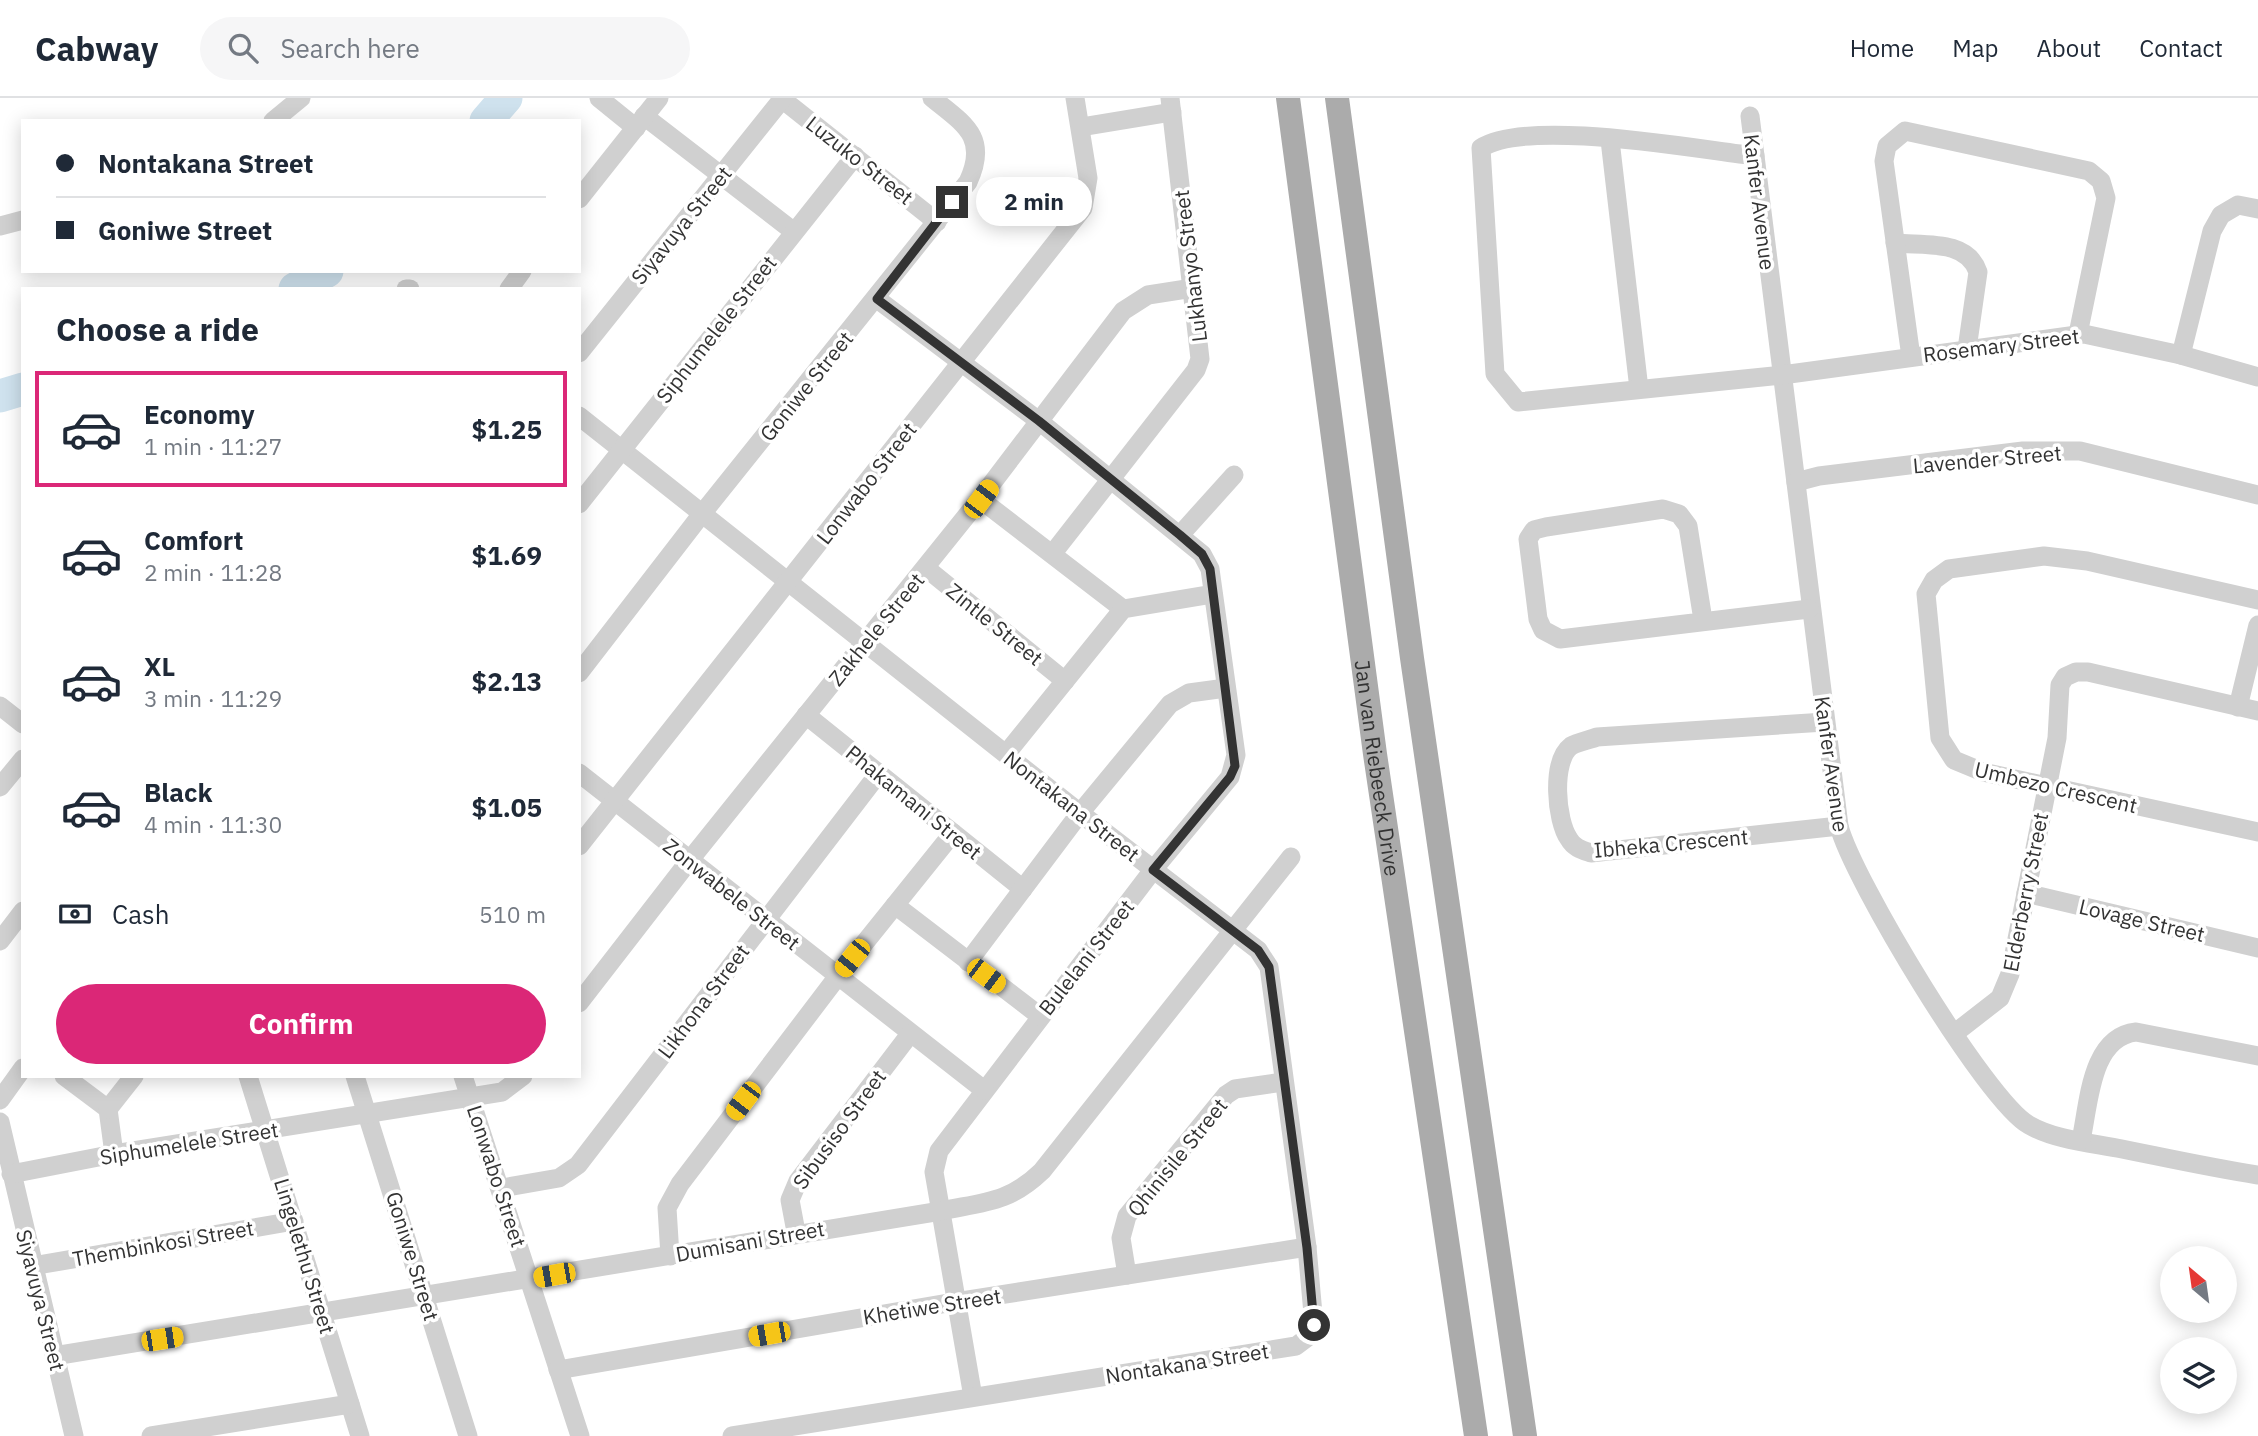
<!DOCTYPE html>
<html lang="en">
<head>
<meta charset="utf-8">
<style>
	:root { --surface:#fff; --page:#f6f6f7; --text:#1f2937; --muted:#747a83; --line:#e0e1e3; --accent:#db2777 }
	body { margin:0; font-family:"IBM Plex Sans",sans-serif; background:var(--page); color:var(--text); height:100vh; display:flex; flex-direction:column; font-size:26px; white-space:nowrap }
	* { box-sizing:border-box; margin:0 }
	p { font-size:23px; color:var(--muted) }
	.icon { flex:none; width:38px; height:38px; fill:none; stroke:currentColor; stroke-width:2; stroke-linecap:round; stroke-linejoin:round }
	.map { position:relative; flex:1; overflow:hidden }
	.details { position:absolute; left:21px; top:189px; width:560px; height:791px; display:flex; flex-direction:column; background:var(--surface); border-radius:0px; box-shadow:0 4px 18px #0003 }
	.details>* { flex:none }
	.guide { position:absolute; left:21px; top:21px; width:560px; height:154px; border-radius:0px; box-shadow:0 4px 18px #0003; display:grid; align-content:center; height:154px; padding:0 35px; background:var(--surface) }
	.needle { width:46px; rotate:331deg }
	.buttons { position:absolute; left:2160px; top:1148px; display:grid; gap:14px }
	.buttons a { display:grid; place-items:center; width:77px; height:77px; border-radius:50%; background:var(--surface); box-shadow:0 4px 18px #0003; font-size:35px }
	.end { position:absolute; width:32px; height:32px; margin:-16px; border:9px solid #333; background:#fff; box-shadow:0 0 0 4px #fff }
	.from { border-radius:50% }
	.bubble { position:absolute; height:49px; border-radius:24px; background:var(--surface); box-shadow:0 4px 18px #0003; font-size:23px; font-weight:800; line-height:49px; text-align:center }
	.car { position:absolute; width:21px; height:42px; margin:-21px -10px; border-radius:9px; box-shadow:0 0 5px 2px #0007; background:linear-gradient(#f5c518 24%,#345 0 40%,#f5c518 0 76%,#345 0 86%,#f5c518 0) }
	.guide b { display:flex; align-items:center; gap:24px; height:66px; font-size:26px }
	.guide b+b { border-top:2px solid var(--line) }
	.guide i { width:18px; height:18px; background:var(--text) }
	ul { padding:0; list-style:none }
	li { display:flex; align-items:center; gap:21px; height:116px; margin:0 14px 10px; padding:0 21px; border:4px solid transparent; border-radius:0px }
	li div { flex:1 }
	li b { display:block; font-size:26px }
	li em { font-style:normal; font-weight:800 }
	li.on { border-color:var(--accent) }
	li>.icon { width:63px; height:63px; stroke-width:1.5 }
	h2 { padding:0 35px; font-size:32px; line-height:84px }
	.pay { display:flex; align-items:center; gap:18px; height:77px; padding:0 35px; font-size:26px }
	.pay p { margin-inline-start:auto }
	.action { display:flex; gap:14px; margin-top:auto; padding:14px 35px }
	.action a { flex:1; height:80px; border-radius:42px; background:var(--accent); color:#fff; font-size:28px; font-weight:800; line-height:80px; text-align:center }
	header { display:flex; align-items:center; gap:42px; box-sizing:border-box; height:98px; padding:0 35px; background:var(--surface); border-bottom:2px solid var(--line) }
	header strong { font-size:33px }
	nav { display:flex; gap:38px; margin-inline-start:auto; font-size:24px }
	.search { width:490px; height:63px; background:var(--page); display:flex; align-items:center; gap:18px; box-sizing:border-box; padding:0 24px; border-radius:38px; color:var(--muted); font-size:26px }
	.map>svg:first-child { display:block }
</style>
</head>
<body>
<header>
<strong>Cabway</strong>
<div class="search"><svg class="icon" aria-label="search" viewBox="0 0 24 24"><circle cx="10" cy="10" r="6"/><path d="M15 15l6 6"/></svg>Search here</div>
<nav><a>Home</a><a>Map</a><a>About</a><a>Contact</a></nav>
</header>
<div class="map">
<svg width="2258" height="1338" viewBox="0 0 2258 1338">
	<rect width="100%" height="100%" fill="#fff"/>
	<g fill="none" stroke-linecap="round" stroke-linejoin="round">
		<g stroke="#cfe2ee" stroke-width="33">
			<path d="M486,23L506,0"/>
			<path d="M295,191L327,173"/>
			<path d="M0,298L23,291"/>
		</g>
		<g stroke="#d0d0d0" stroke-width="19">
			<path d="M599,0L636,30"/>
			<path d="M782,1L937,124"/>
			<path d="M644,18L793,133"/>
			<path d="M1750,18L1839,728C1852,780 1986,1003 2029,1027C2055,1042 2092,1045 2122,1051C2167,1060 2212,1070 2258,1077"/>
			<path d="M273,23L301,0"/>
			<path d="M1081,29L1172,14"/>
			<path d="M1610,42L1639,291"/>
			<path d="M1755,58C1694,51 1527,20 1481,50L1495,276L1518,304L1782,277L2084,236L2181,257L2258,279"/>
			<path d="M579,101L659,0"/>
			<path d="M0,128L23,122"/>
			<path d="M1895,145C1924,148 1967,141 1978,174L1967,251"/>
			<path d="M406,191H410"/>
			<path d="M509,191L522,173"/>
			<path d="M877,201L1039,323L1202,456L1210,471L1236,657L1230,679L1153,772L939,1053L934,1074L973,1299"/>
			<path d="M579,255L783,0"/>
			<path d="M2181,257L2212,133L2221,117L2238,107L2258,111"/>
			<path d="M1911,259L1884,63L1887,48L1905,33L2089,73L2101,83L2106,100L2078,236"/>
			<path d="M579,318L1080,715L1258,852L1269,869L1307,1149L1314,1227L1312,1236L1296,1248L732,1338"/>
			<path d="M1796,384L1819,378L2023,353H2080L2258,397"/>
			<path d="M980,401L1123,511"/>
			<path d="M579,406L855,58"/>
			<path d="M1180,437L1234,377"/>
			<path d="M1053,455L1196,272L1200,261L1170,0"/>
			<path d="M926,470L1065,583"/>
			<path d="M2258,502L2087,463L2044,458L1949,471L1934,482L1926,496L1940,640L1954,662L1983,674L2258,734"/>
			<path d="M1703,522L1688,428L1679,416L1663,411L1546,429L1534,432L1528,441L1538,521L1543,532L1560,541L1809,511"/>
			<path d="M579,575L701,417L968,84C989,39 964,26 932,0"/>
			<path d="M0,608L23,626"/>
			<path d="M2238,609L2258,527"/>
			<path d="M806,617L1023,791"/>
			<path d="M1825,624L1597,639C1589,642 1577,644 1571,648C1551,663 1556,723 1569,741C1574,750 1582,752 1591,755L1839,728"/>
			<path d="M1006,656L1123,511L1213,496"/>
			<path d="M579,675L984,992"/>
			<path d="M0,689L23,661"/>
			<path d="M579,748L1083,110L1088,80L1075,0"/>
			<path d="M2026,795L2258,850"/>
			<path d="M895,807L1040,918"/>
			<path d="M0,843L23,813"/>
			<path d="M968,864L1080,715L1170,606L1189,595L1226,590"/>
			<path d="M579,905L689,763L980,401L1123,213L1148,197L1193,190"/>
			<path d="M1955,935L2000,900L2010,876L2057,640L2060,587L2065,579L2076,574H2088L2258,613"/>
			<path d="M64,978L108,1011L114,1056"/>
			<path d="M248,978L360,1338"/>
			<path d="M355,978L468,1338"/>
			<path d="M463,978L580,1338"/>
			<path d="M0,1002L23,970"/>
			<path d="M108,1011L134,978"/>
			<path d="M0,1024L74,1338"/>
			<path d="M2081,1042C2089,1007 2090,939 2136,934L2258,958"/>
			<path d="M11,1076L114,1056L502,994L523,978"/>
			<path d="M502,1090L559,1080L578,1067L879,675"/>
			<path d="M796,1134L790,1102L798,1083L910,936"/>
			<path d="M670,1158L667,1110L680,1086L838,878L953,735"/>
			<path d="M32,1168L294,1123"/>
			<path d="M1127,1177L1121,1140L1127,1118L1226,997L1235,991L1283,984"/>
			<path d="M54,1258L941,1113C984,1104 1009,1105 1042,1073L1291,759"/>
			<path d="M558,1272L954,1204L1307,1149"/>
			<path d="M151,1338L350,1306"/>
		</g>
		<g stroke="#ababab" stroke-width="24">
			<path id="s1" d="M1288,0L1375,656L1476,1338"/>
			<path d="M1337,0L1412,560L1525,1338"/>
		</g>
	</g>
	<g fill="none" stroke-linecap="round" stroke-linejoin="round">
		<path stroke="#333" stroke-width="9" d="M952,104L877,201L1039,323L1180,437L1202,456L1210,471L1235,668L1230,679L1153,772L1258,852L1269,869L1307,1150L1314,1227"/>
	</g>
	<g text-anchor="middle" dominant-baseline="central" stroke-width="7" stroke-linejoin="round" paint-order="stroke">
		<g font-size="21" fill="#333" stroke="#fff">
			<text transform="translate(860 62) rotate(38)">Luzuko Street</text>
			<text transform="translate(1760 104) rotate(83)">Kanfer Avenue</text>
			<text transform="translate(681 127) rotate(-51)">Siyavuya Street</text>
			<text transform="translate(1190 168) rotate(-97)">Lukhanyo Street</text>
			<text transform="translate(716 231) rotate(-52)">Siphumelele Street</text>
			<text transform="translate(2001 247) rotate(-7)">Rosemary Street</text>
			<text transform="translate(806 288) rotate(-51)">Goniwe Street</text>
			<text transform="translate(1987 361) rotate(-5)">Lavender Street</text>
			<text transform="translate(866 385) rotate(-52)">Lonwabo Street</text>
			<text transform="translate(995 526) rotate(39)">Zintle Street</text>
			<text transform="translate(876 531) rotate(-51)">Zakhele Street</text>
			<text transform="translate(1832 666) rotate(82)">Kanfer Avenue</text>
			<text stroke="none"><textPath href="#s1" startOffset="676">Jan van Riebeeck Drive</textPath></text>
			<text transform="translate(2056 689) rotate(13)">Umbezo Crescent</text>
			<text transform="translate(914 704) rotate(39)">Phakamani Street</text>
			<text transform="translate(1072 708) rotate(38)">Nontakana Street</text>
			<text transform="translate(1671 745) rotate(-5)">Ibheka Crescent</text>
			<text transform="translate(2025 794) rotate(-79)">Elderberry Street</text>
			<text transform="translate(732 796) rotate(38)">Zonwabele Street</text>
			<text transform="translate(2142 822) rotate(13)">Lovage Street</text>
			<text transform="translate(1086 859) rotate(-52)">Bulelani Street</text>
			<text transform="translate(703 903) rotate(-53)">Likhona Street</text>
			<text transform="translate(839 1031) rotate(-54)">Sibusiso Street</text>
			<text transform="translate(189 1045) rotate(-9)">Siphumelele Street</text>
			<text transform="translate(1177 1059) rotate(-51)">Qhinisile Street</text>
			<text transform="translate(497 1078) rotate(72)">Lonwabo Street</text>
			<text transform="translate(750 1143) rotate(-10)">Dumisani Street</text>
			<text transform="translate(163 1145) rotate(-10)">Thembinkosi Street</text>
			<text transform="translate(305 1158) rotate(73)">Lingelethu Street</text>
			<text transform="translate(413 1158) rotate(73)">Goniwe Street</text>
			<text transform="translate(41 1202) rotate(76)">Siyavuya Street</text>
			<text transform="translate(932 1208) rotate(-9)">Khetiwe Street</text>
			<text transform="translate(1187 1265) rotate(-9)">Nontakana Street</text>
		</g>
	</g>
</svg>
<div class="buttons">
<a><svg class="needle" viewBox="-14 -14 28 28"><path d="M0-13l5 13h-10z" fill="#e53935"/><path d="M0 13l5-13h-10z" fill="#747a83"/></svg></a>
<a><svg class="icon" aria-label="layers" viewBox="0 0 24 24"><path d="M12 4l9 5-9 5-9-5zM3 14l9 5 9-5"/></svg></a>
</div>
<i class="end from" style="left:1314px;top:1227px"></i>
<i class="end" style="left:952px;top:104px"></i>
<div class="bubble" style="left:976px;top:79px;width:116px">2 min</div>
<i class="car" style="left:981px;top:401px;rotate:37deg"></i>
<i class="car" style="left:852px;top:860px;rotate:219deg"></i>
<i class="car" style="left:986px;top:878px;rotate:127deg"></i>
<i class="car" style="left:743px;top:1003px;rotate:217deg"></i>
<i class="car" style="left:554px;top:1177px;rotate:260deg"></i>
<i class="car" style="left:769px;top:1236px;rotate:260deg"></i>
<i class="car" style="left:162px;top:1241px;rotate:81deg"></i>
<div class="guide">
<b><i class="from"></i>Nontakana Street</b>
<b><i></i>Goniwe Street</b>
</div>
<section class="details">
<h2>Choose a ride</h2>
<ul>
<li class="on"><svg class="icon" aria-label="car" viewBox="0 0 24 24"><path d="M5 17H2v-5l4-1 3-4h7l3 4 3 1v5h-3M9 17h6M6 11h13"/><circle cx="7" cy="17" r="2"/><circle cx="17" cy="17" r="2"/></svg><div><b>Economy</b><p>1 min · 11:27</p></div><em>$1.25</em></li>
<li><svg class="icon" aria-label="car" viewBox="0 0 24 24"><path d="M5 17H2v-5l4-1 3-4h7l3 4 3 1v5h-3M9 17h6M6 11h13"/><circle cx="7" cy="17" r="2"/><circle cx="17" cy="17" r="2"/></svg><div><b>Comfort</b><p>2 min · 11:28</p></div><em>$1.69</em></li>
<li><svg class="icon" aria-label="car" viewBox="0 0 24 24"><path d="M5 17H2v-5l4-1 3-4h7l3 4 3 1v5h-3M9 17h6M6 11h13"/><circle cx="7" cy="17" r="2"/><circle cx="17" cy="17" r="2"/></svg><div><b>XL</b><p>3 min · 11:29</p></div><em>$2.13</em></li>
<li><svg class="icon" aria-label="car" viewBox="0 0 24 24"><path d="M5 17H2v-5l4-1 3-4h7l3 4 3 1v5h-3M9 17h6M6 11h13"/><circle cx="7" cy="17" r="2"/><circle cx="17" cy="17" r="2"/></svg><div><b>Black</b><p>4 min · 11:30</p></div><em>$1.05</em></li>
</ul>
<div class="pay"><svg class="icon" aria-label="cash" viewBox="0 0 24 24"><path d="M3 7h18v10H3z"/><circle cx="12" cy="12" r="2"/></svg>Cash<p>510 m</p></div>
<div class="action"><a>Confirm</a></div>
</section>
</div>
</body>
</html>
